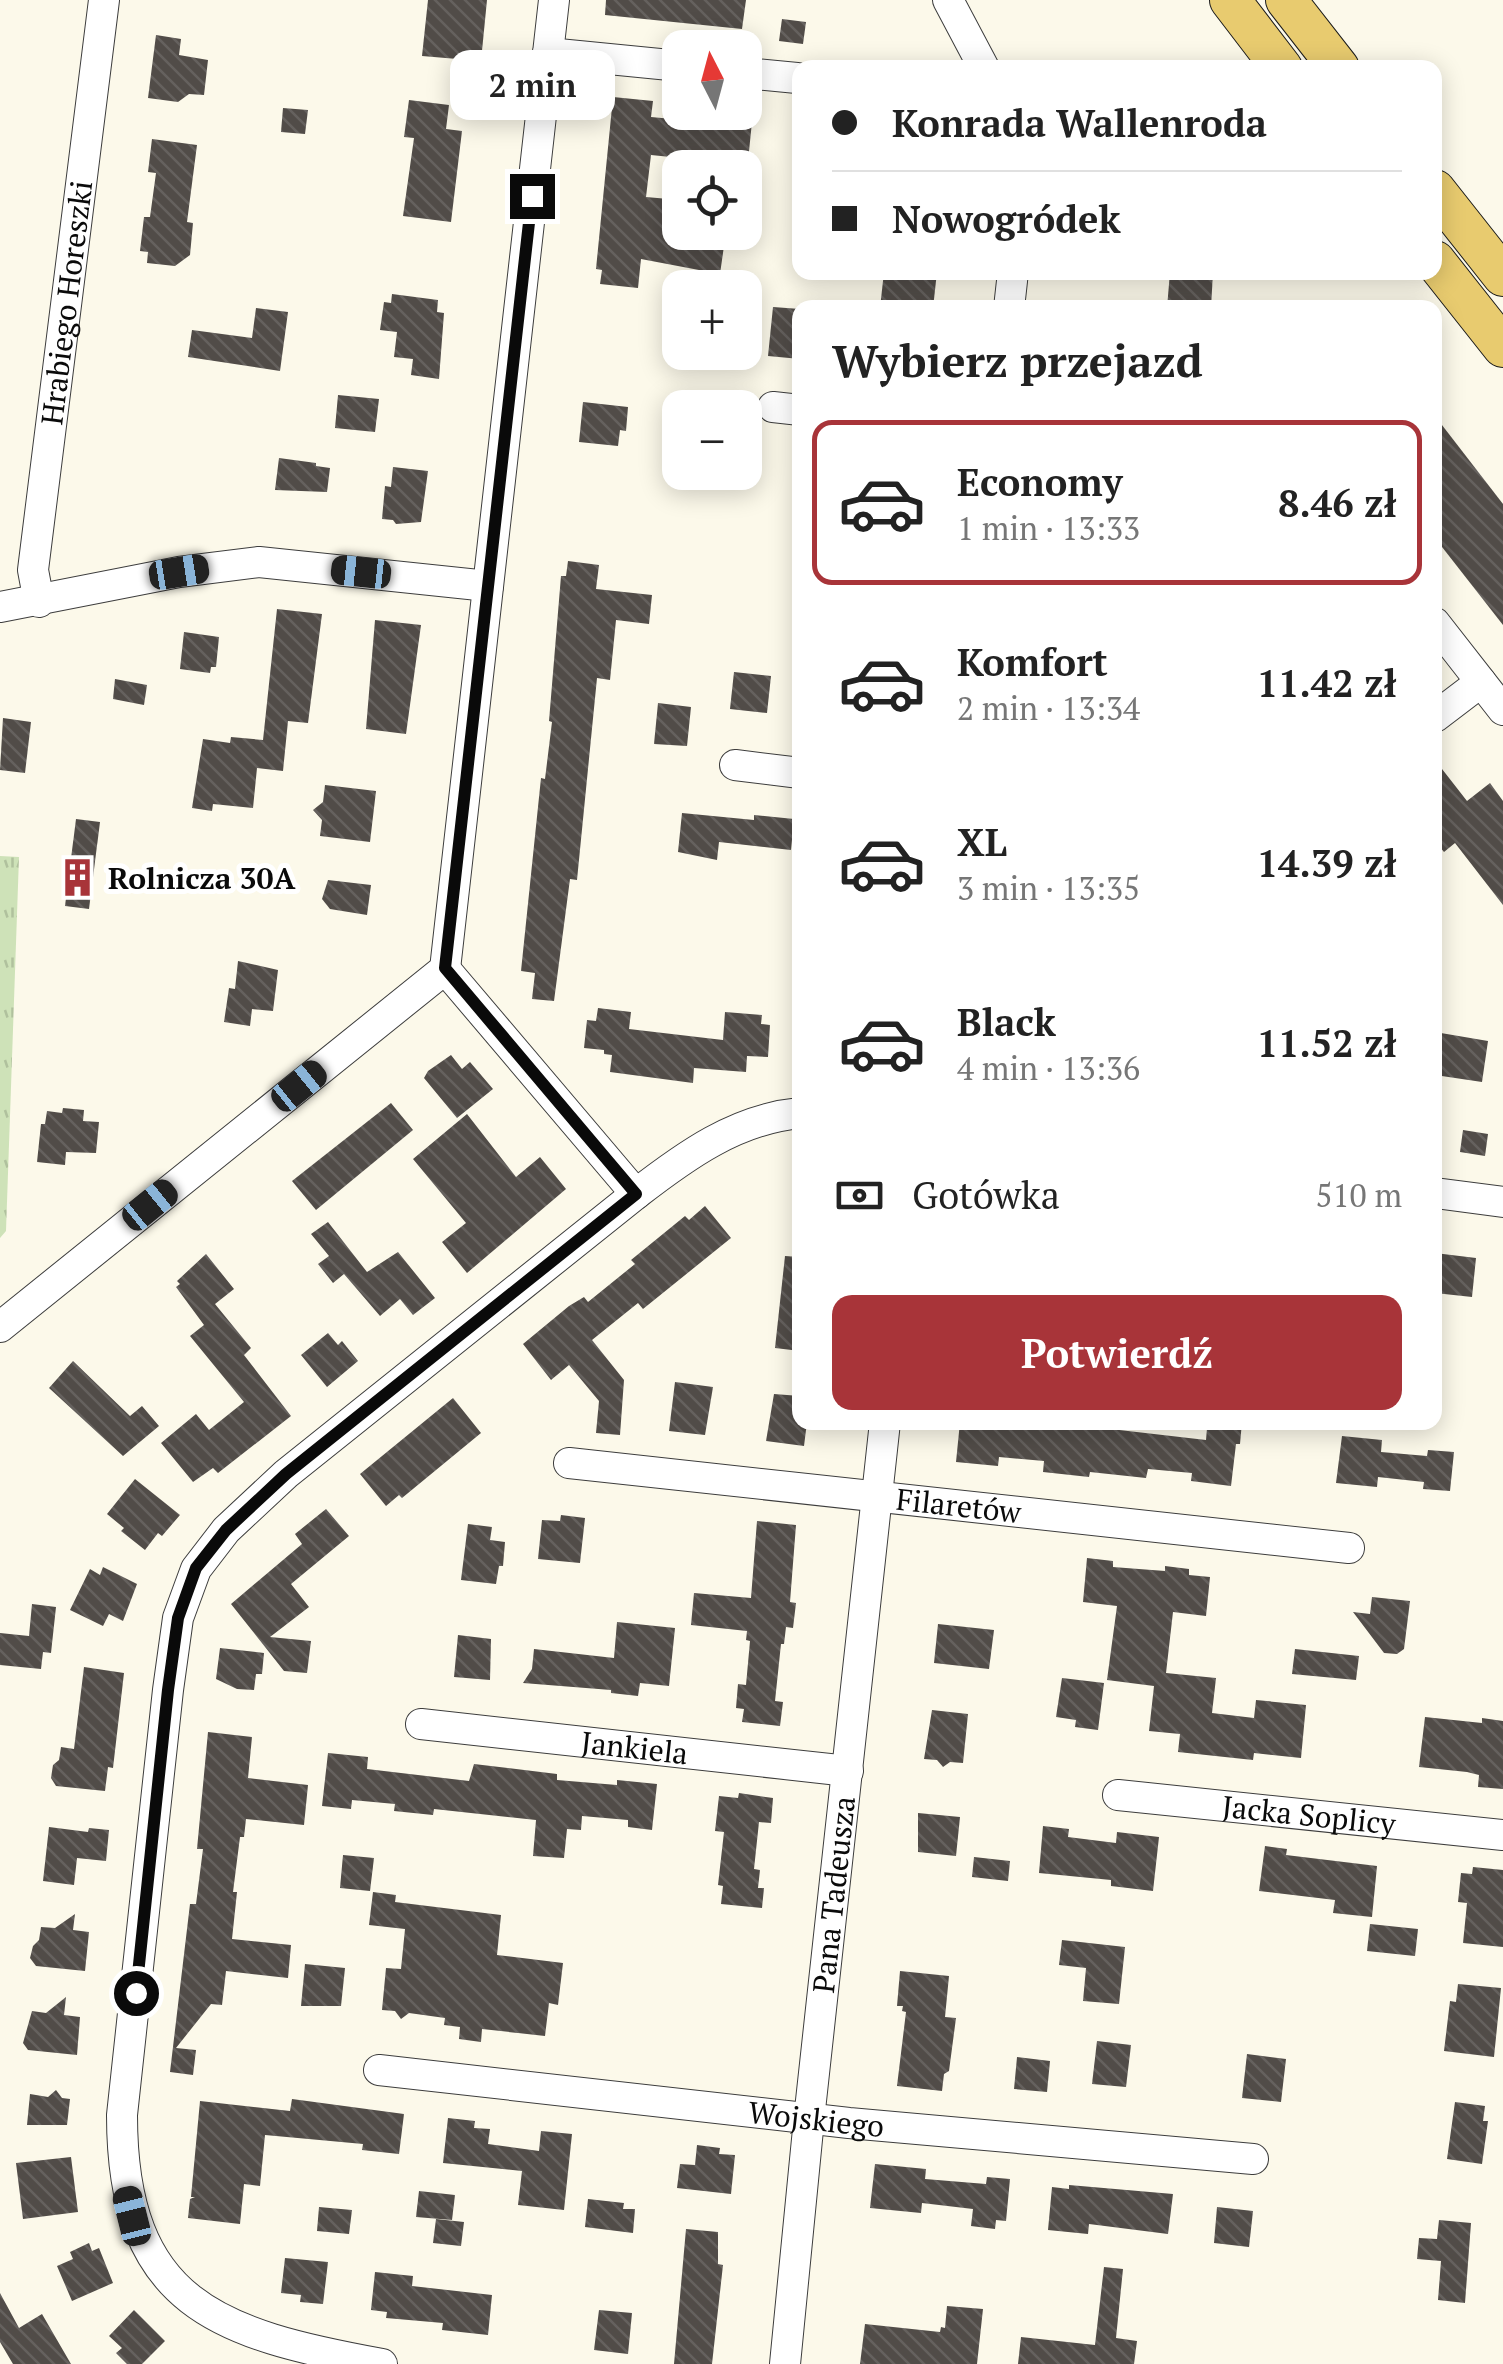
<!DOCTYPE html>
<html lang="pl">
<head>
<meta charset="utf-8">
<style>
	:root { --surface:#fff; --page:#f6f6f6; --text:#222; --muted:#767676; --line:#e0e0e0; --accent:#a83439 }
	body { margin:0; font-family:"PT Serif",serif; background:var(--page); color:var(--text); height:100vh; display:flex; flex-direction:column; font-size:38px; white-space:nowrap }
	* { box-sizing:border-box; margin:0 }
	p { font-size:32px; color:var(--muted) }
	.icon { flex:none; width:55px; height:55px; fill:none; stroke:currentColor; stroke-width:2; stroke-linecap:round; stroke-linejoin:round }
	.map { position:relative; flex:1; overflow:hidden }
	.side { position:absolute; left:792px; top:300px; width:650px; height:1130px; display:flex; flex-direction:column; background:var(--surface); border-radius:20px; box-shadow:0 5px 25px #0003 }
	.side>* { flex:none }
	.banner { position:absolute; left:792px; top:60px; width:650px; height:220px; border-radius:20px; box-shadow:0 5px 25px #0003; display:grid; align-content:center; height:220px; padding:0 40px; background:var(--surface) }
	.needle { width:65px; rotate:354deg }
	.fabs { position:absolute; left:662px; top:30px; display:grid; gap:20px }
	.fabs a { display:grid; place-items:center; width:100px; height:100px; border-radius:20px; background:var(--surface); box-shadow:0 5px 25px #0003; font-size:50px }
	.end { position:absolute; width:45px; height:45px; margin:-22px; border:12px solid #0a0a0a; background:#fff; box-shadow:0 0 0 5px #fff }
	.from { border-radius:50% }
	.bubble { position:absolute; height:70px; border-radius:20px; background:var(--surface); box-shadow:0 5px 25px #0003; font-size:32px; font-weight:600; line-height:70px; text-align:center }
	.car { position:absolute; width:30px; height:60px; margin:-30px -15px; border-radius:12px; box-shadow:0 0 8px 2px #0007; background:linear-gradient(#222 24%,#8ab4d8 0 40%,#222 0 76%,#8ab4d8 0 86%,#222 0) }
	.banner b { display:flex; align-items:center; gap:35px; height:95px; font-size:38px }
	.banner b+b { border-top:2px solid var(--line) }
	.banner i { width:25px; height:25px; background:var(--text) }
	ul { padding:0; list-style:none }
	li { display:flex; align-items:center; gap:30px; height:165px; margin:0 20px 15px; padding:0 20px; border:5px solid transparent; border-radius:20px }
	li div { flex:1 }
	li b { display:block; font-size:38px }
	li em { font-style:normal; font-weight:600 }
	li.on { border-color:var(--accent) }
	li>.icon { width:90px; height:90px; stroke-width:1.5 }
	h2 { padding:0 40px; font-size:45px; line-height:120px }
	.pay { display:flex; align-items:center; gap:25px; height:110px; padding:0 40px; font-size:38px }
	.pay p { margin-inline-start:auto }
	.cta { display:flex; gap:20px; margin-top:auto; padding:20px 40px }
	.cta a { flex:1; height:115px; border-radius:20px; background:var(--accent); color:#fff; font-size:40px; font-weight:600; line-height:115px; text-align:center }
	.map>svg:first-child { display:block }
</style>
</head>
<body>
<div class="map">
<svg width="1503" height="2364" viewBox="0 0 1503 2364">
	<defs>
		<pattern id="grass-tufts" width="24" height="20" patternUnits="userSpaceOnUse" patternTransform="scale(2.5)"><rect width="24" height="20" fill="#cee2b8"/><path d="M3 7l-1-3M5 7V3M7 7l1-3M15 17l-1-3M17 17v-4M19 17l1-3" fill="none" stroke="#b0c19d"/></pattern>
		<pattern id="building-back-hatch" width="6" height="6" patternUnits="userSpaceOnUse" patternTransform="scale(2.5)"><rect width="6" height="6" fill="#514c48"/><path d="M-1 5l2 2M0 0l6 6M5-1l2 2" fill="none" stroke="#65615e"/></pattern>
	</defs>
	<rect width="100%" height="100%" fill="#fcf9ea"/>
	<path fill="url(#grass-tufts)" d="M0,856L19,857L6,1231L0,1238Z"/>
	<g fill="url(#building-back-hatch)">
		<path d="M428,0H487L481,61L422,56Z"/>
		<path d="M606,0H746L742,29L605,15Z"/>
		<path d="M782,19L806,22L803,44L779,41Z"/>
		<path d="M156,35L181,39L179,55L208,60L204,95L189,94L178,102L148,98Z"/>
		<path d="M613,97L653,101L651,117L716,123L717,112H753L748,161L700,156V160L651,155L646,197L680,200V232H726L720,274L641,259L638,288L600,284L602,270L596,269Z"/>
		<path d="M409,100L449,105L446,129L462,131L451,222L403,216L414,138L404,137Z"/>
		<path d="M283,108L308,110L305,134L281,132Z"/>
		<path d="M152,139L197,145L187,222L193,223L190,255L175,266L147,263L148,252L140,251L144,217H150L156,173L148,172Z"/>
		<path d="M884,272H937L933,308H880Z"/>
		<path d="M1170,272H1213L1211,308H1167Z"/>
		<path d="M392,294L438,300L437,312L444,313L439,379L411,375L413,359L394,357L397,332L380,330L384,302L391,303Z"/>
		<path d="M773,307L800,309V359L768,356Z"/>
		<path d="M256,308L288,312L280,371L188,357L192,330L252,338Z"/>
		<path d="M338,395L379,399L375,432L335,428Z"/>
		<path d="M583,402L628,407L626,431L620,430L618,446L579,442Z"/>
		<path d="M1435,416L1503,504V625L1435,538Z"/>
		<path d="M279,458L316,463V466L330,468L327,492L275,490Z"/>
		<path d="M393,467L428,471L421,522L396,524L393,520L382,519L385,486L391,487Z"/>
		<path d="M568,561L599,565L596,589L652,595L649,624L616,620L610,680L597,678L577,880L570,879L554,1001L532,999L535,973L521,971L541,778L545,779L552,722L549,721L561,576H566Z"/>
		<path d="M277,609L322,614L308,723L288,721L283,771L257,768L253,808L213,804L212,811L192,808L203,739L230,743L231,737L263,740Z"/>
		<path d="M375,620L421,625L406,734L366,729Z"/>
		<path d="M184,632L219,637L216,667H211L210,673L180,669Z"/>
		<path d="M734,672L771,676L767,713L730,709Z"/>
		<path d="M115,679L147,685L144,705L113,699Z"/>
		<path d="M658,703L691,707L687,746L654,744Z"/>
		<path d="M3,718L31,722L25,773L0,770Z"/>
		<path d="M1435,760L1467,801L1490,783L1503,801V905L1455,843L1444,852L1435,841Z"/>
		<path d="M325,785L376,791L370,842L320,836L322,820L313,810L323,802Z"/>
		<path d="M682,813L754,820V815L794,819L791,850L719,842L717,860L678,852Z"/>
		<path d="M76,819L100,822L89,909L65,906Z"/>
		<path d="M328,880L371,885L367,915L330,909L322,899Z"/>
		<path d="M238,961L278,970L273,1011L252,1009L250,1026L224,1022L229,988L235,989Z"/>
		<path d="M598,1008L631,1012L629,1029L723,1040L725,1012L762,1015L761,1024L770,1025L768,1057L747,1056L746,1072L694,1068L693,1083L610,1072L612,1055L604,1054V1050L584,1048L587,1020L596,1021Z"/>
		<path d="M1435,1032L1488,1041L1482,1082L1435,1075Z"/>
		<path d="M451,1055L462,1069L470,1062L493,1089L457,1118L424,1078L428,1071Z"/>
		<path d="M391,1103L413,1130L316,1210L292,1181Z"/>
		<path d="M63,1108L84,1110L83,1121L99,1122L96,1153L66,1152L65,1165L37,1162L41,1124H45L47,1111L62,1113Z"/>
		<path d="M467,1114L516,1177L540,1157L566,1189L467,1273L442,1242L466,1223L413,1159Z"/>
		<path d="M1463,1130L1488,1134L1485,1156L1460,1152Z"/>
		<path d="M705,1206L731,1238L643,1309L638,1303L592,1340L624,1380L620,1435L596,1433L599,1401L569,1365L551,1380L523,1344L569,1306L584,1297L588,1302L635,1264L631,1260L685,1216L689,1220Z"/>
		<path d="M328,1222L367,1272L398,1252L435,1298L413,1315L400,1299L380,1316L344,1274L333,1283L318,1264L329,1256L311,1234Z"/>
		<path d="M1435,1253L1476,1258L1472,1297L1435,1293Z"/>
		<path d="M206,1254L234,1289L215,1304L251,1348L244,1355L291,1416L218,1473L213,1468L193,1482L161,1443L196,1414L209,1430L244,1402L190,1336L204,1325L176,1287L180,1284L177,1281Z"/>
		<path d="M785,1256L800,1257V1351L775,1348Z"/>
		<path d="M328,1333L338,1345L342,1341L358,1361L327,1387L301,1355Z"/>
		<path d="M73,1361L130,1416L142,1406L159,1426L123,1456L49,1388Z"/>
		<path d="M675,1382L713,1387L705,1435L669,1431Z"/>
		<path d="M774,1394L800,1396V1422H807L804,1446L766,1441Z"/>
		<path d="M453,1398L481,1433L402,1498L399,1495L386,1506L360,1474Z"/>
		<path d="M960,1422L1018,1427V1422H1050L1206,1440L1207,1428L1213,1429V1422H1242L1240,1444H1236L1231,1486L1191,1481L1192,1473L1148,1469L1146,1478L1090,1472L1089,1477L1043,1472L1044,1461L999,1457L998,1466L956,1462Z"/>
		<path d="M1342,1436L1382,1440L1381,1452L1427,1456L1428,1450L1454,1452L1450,1491L1423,1489L1424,1482L1378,1477L1377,1487L1336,1483Z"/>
		<path d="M135,1479L180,1515L162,1536L158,1533L145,1550L121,1531L124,1528L107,1514Z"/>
		<path d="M326,1509L349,1536L291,1584L309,1607L270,1637L311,1641L307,1673L284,1671L231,1604L302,1544L295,1534Z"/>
		<path d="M561,1515L585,1518L580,1563L538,1559L542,1520L560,1521Z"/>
		<path d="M757,1521L796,1525L790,1602L796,1603L793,1628L786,1627L784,1644H781L775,1701L783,1702L780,1726L742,1722L744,1709L736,1708L738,1684L746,1685L750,1641L746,1640L747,1631L691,1625L694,1593L751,1598Z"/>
		<path d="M468,1524L492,1527L490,1540L505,1542L503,1566H499L496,1584L461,1580Z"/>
		<path d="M1087,1558L1113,1561V1567L1165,1571V1566L1189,1569V1575L1210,1577L1206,1616L1173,1612L1166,1673L1216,1678L1212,1713L1254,1718L1256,1700L1306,1705L1301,1758L1254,1753L1253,1760L1178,1752L1180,1734L1149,1731L1154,1686L1107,1680L1117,1606L1083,1602Z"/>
		<path d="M103,1567L137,1584L123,1621L109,1614L103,1626L70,1610L90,1569L100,1575Z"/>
		<path d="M1372,1597L1410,1601L1404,1649L1397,1654L1384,1653L1353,1612L1370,1614Z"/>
		<path d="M32,1604L56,1607L51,1653L43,1652L41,1669L0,1665V1633L29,1636Z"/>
		<path d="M617,1622L675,1628L669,1686L640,1683L638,1696L611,1693V1690L523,1683L532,1669L534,1649L614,1658Z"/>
		<path d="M938,1624L994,1630L989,1669L934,1663Z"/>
		<path d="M458,1635L491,1639L490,1680L454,1677Z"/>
		<path d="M220,1648L264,1653L262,1674H256L254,1690L237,1689L216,1679Z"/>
		<path d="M1295,1649L1359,1656L1356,1680L1292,1674Z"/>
		<path d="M84,1667L124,1673L113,1768L108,1767L105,1791L56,1786L51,1778L53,1765L59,1760L61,1747L74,1749Z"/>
		<path d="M1062,1678L1104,1683L1098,1730L1075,1727L1076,1720L1056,1717Z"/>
		<path d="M932,1710L968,1714L963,1763L950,1762L943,1767L937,1760L924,1759Z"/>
		<path d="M1425,1717L1482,1723V1718L1503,1721V1789L1478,1787L1479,1775L1467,1772L1419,1767Z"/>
		<path d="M208,1732L252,1737L248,1778L308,1785L304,1825L246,1819L244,1837H240L233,1892H237L232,1939L291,1945L288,1978L226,1971L222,2005L211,2004L176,2048L196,2050L193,2075L170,2072L190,1904H196L203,1849H197Z"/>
		<path d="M328,1753L368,1757L367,1769L469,1781L474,1764L557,1774V1780L617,1785V1780L657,1784L652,1830L628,1827V1820L582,1816L581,1830L567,1829L564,1858L533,1856L536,1820L434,1809L433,1815L394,1811L395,1804L352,1800L351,1809L322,1806Z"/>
		<path d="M739,1793L773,1798L771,1823L759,1822L754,1869L760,1870L758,1888H764L762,1908L721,1904L723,1886L718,1885L724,1832L715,1831L719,1796L738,1798Z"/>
		<path d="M918,1813L960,1817L956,1856L918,1852Z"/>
		<path d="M1043,1826L1069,1829L1068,1837L1116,1843L1117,1832L1159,1837L1153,1891L1111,1886V1880L1039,1873Z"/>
		<path d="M49,1827L88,1832L89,1828L109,1830L106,1861L77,1858L74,1885L43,1881Z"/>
		<path d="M1265,1846L1287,1849L1286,1855L1377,1866L1372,1917L1333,1913L1335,1900L1259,1891Z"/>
		<path d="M343,1855L374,1858L370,1891L340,1888Z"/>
		<path d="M974,1857L1010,1861L1008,1881L972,1877Z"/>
		<path d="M1473,1867L1503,1870V1947L1463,1943L1467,1903L1458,1902L1461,1873L1472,1874Z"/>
		<path d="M373,1892L396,1895L395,1902L501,1915L497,1955L563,1963L558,2005L549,2003L545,2036L482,2029L481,2042L459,2039L460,2027L444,2025L445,2018L409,2013L401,2019L395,2011L382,2010L386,1968L401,1969L405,1929L369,1925Z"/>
		<path d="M75,1914L73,1930L89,1932L85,1971L36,1966L30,1958L33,1946L39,1940L41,1927L55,1928Z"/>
		<path d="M1370,1924L1418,1929L1415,1956L1367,1951Z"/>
		<path d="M1062,1940L1125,1947L1119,2004L1083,2001L1086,1968L1059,1965Z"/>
		<path d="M305,1964L345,1968L341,2006H301Z"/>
		<path d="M900,1971L949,1976L945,2017L956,2018L949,2071L944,2074L942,2091L897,2086L906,2012L902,2011L903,2006H897Z"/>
		<path d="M1458,1984L1501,1988L1494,2057L1444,2051L1450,2001L1456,2002Z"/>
		<path d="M66,1997L64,2015L80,2017L77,2055L28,2050L23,2043L32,2011L46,2013Z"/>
		<path d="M1097,2041L1131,2045L1126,2087L1092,2084Z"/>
		<path d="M1247,2054L1286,2059L1281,2102L1242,2098Z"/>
		<path d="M1017,2057L1050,2061L1047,2092L1014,2089Z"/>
		<path d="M56,2090L62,2098L70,2099L67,2125H27L30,2094L48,2097Z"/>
		<path d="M292,2099L404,2114L399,2154L362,2150L363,2144L265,2135L260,2186L244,2184L240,2224L188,2218L190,2199L195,2197H191L200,2101L290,2111Z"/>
		<path d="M1455,2102L1485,2106L1483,2121H1488L1482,2164L1447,2159Z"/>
		<path d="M448,2118L475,2121L474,2128L490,2129L488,2144L539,2151L541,2131L572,2134L564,2210L518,2205L522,2171L443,2163Z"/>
		<path d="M697,2145L720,2148L719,2154L735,2155L731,2194L677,2188L680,2164L695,2165Z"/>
		<path d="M71,2157L78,2212L23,2219L16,2163Z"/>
		<path d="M875,2164L926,2169L925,2179L986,2184L987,2177L1010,2179L1006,2221L996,2220L995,2229L971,2226L973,2209L922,2203L921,2213L870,2208Z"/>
		<path d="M1069,2185L1173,2194L1168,2234L1089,2224L1088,2234L1048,2230L1052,2187L1069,2189Z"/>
		<path d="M419,2191L455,2195L452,2220L416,2217Z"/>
		<path d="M588,2199L624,2203L623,2209H635L633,2233L585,2227Z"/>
		<path d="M319,2207L352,2210L349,2234L317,2231Z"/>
		<path d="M1217,2207L1253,2211L1249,2247L1214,2243Z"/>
		<path d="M436,2219L464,2222L461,2246L433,2243Z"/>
		<path d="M1439,2220L1471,2223L1465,2303L1438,2300L1441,2261L1417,2259L1419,2238L1437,2239Z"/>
		<path d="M686,2229L718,2232V2264L723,2265L712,2364H674Z"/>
		<path d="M89,2243L92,2251L99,2248L113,2283L72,2301L57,2266L73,2259L70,2252Z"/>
		<path d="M285,2258L328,2262L323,2304L300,2302L301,2295L281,2293Z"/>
		<path d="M1104,2267L1123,2269L1116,2338L1137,2341L1134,2364H1018L1021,2337L1095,2345Z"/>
		<path d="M375,2272L413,2276L412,2286L492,2295L488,2335L442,2330L443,2323L386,2318L387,2312L371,2310Z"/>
		<path d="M0,2293L19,2328L42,2314L71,2364H13L0,2342Z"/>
		<path d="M947,2306L983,2309L977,2364H860L865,2324L940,2332L941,2327L945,2328Z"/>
		<path d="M134,2310L165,2341L142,2364H127L116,2353L122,2348L109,2336Z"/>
		<path d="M599,2310L632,2313L628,2354L594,2350Z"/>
	</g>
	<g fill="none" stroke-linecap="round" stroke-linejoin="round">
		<defs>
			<g id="minor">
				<path d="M948,0L984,68"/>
				<path d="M548,53L680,66"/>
				<path d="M745,73L797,78"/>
				<path d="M1009,308L1013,272"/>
				<path d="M773,407L800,410"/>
				<path id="s1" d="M39,602L33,570L104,0"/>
				<path d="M0,607L179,572L259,562L488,586"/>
				<path d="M1435,623L1503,710"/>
				<path d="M1435,717L1481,682"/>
				<path d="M735,765L800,773"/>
				<path d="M445,969L636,1194C685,1156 736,1119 800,1113"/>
				<path d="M1435,1193L1503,1202"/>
				<path d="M0,1327L445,969L554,0"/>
				<path id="s2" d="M569,1463L1349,1548"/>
				<path id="s3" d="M421,1724L848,1771"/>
				<path id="s4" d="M1118,1795L1503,1835"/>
				<path id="s5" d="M379,2070L849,2123L1253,2159"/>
				<path d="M382,2364C218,2334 122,2304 122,2115L168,1690L178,1618L196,1569L226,1530L286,1474L636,1194"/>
				<path id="s6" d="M785,2364L809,2119L885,1422"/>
			</g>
			<g id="major">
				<path d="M1230,0L1282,68"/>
				<path d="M1286,0L1339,68"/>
				<path d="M1435,190L1503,276"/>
				<path d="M1435,261L1503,347"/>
			</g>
		</defs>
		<use href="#minor" stroke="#3d3d3d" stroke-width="32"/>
		<use href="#major" stroke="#1b1b1b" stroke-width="42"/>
		<use href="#minor" stroke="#fff" stroke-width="30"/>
		<use href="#major" stroke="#e8cb6f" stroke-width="40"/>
	</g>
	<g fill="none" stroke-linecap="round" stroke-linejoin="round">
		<path stroke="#0a0a0a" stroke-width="12" d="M136,1993L168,1690L178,1618L196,1568L226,1530L286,1474L636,1194L445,968L532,196"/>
	</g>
	<defs>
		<symbol id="building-bare" viewBox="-9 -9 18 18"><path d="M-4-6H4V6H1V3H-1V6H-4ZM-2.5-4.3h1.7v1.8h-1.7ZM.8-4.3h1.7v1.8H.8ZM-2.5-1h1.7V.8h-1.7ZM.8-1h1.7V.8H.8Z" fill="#a83439" stroke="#fff" stroke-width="2.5" paint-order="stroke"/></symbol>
	</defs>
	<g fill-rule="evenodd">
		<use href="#building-bare" x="50" y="850" width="55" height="55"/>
	</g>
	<g text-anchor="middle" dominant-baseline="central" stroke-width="10" stroke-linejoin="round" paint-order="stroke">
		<g font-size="30" fill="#0a0a0a" stroke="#fff">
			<text stroke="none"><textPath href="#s1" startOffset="302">Hrabiego Horeszki</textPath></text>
			<text stroke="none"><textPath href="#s2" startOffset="392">Filaretów</textPath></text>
			<text stroke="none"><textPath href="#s3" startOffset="215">Jankiela</textPath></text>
			<text stroke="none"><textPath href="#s4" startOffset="192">Jacka Soplicy</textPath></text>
			<text stroke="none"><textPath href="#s6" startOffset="472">Pana Tadeusza</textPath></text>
			<text stroke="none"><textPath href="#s5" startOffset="440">Wojskiego</textPath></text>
		</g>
		<g font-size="30" font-weight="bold" fill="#0a0a0a" stroke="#fff" text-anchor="start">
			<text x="108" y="878">Rolnicza 30A</text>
		</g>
	</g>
</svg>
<div class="fabs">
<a><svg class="needle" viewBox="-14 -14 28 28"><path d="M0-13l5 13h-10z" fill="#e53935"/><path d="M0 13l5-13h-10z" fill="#767676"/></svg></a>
<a><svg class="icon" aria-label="locate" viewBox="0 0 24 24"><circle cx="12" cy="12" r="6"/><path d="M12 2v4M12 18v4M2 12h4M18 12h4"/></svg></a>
<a>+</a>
<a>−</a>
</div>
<i class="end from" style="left:136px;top:1993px"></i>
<i class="end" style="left:532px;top:196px"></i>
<div class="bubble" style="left:450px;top:50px;width:165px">2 min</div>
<i class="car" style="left:179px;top:572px;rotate:81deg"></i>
<i class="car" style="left:361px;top:572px;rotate:276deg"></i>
<i class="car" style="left:299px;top:1086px;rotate:51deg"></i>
<i class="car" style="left:150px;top:1205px;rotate:51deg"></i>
<i class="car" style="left:132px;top:2216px;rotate:346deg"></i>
<div class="banner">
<b><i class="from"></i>Konrada Wallenroda</b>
<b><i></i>Nowogródek</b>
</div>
<section class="side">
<h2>Wybierz przejazd</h2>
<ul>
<li class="on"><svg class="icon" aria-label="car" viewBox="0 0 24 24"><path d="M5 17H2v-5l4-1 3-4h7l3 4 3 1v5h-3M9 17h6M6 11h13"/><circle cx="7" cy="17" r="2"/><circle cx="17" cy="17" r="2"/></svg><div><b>Economy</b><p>1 min · 13:33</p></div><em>8.46 zł</em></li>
<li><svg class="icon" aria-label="car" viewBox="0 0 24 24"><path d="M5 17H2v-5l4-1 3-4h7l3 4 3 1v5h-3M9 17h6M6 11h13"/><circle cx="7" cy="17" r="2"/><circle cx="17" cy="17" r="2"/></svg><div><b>Komfort</b><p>2 min · 13:34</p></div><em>11.42 zł</em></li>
<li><svg class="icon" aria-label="car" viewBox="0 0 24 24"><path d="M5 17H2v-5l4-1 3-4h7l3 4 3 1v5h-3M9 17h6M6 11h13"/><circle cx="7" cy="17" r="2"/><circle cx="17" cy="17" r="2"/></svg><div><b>XL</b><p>3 min · 13:35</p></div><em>14.39 zł</em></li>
<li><svg class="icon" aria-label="car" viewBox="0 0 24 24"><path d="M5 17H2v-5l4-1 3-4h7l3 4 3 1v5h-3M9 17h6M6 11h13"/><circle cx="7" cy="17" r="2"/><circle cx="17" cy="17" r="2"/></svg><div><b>Black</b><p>4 min · 13:36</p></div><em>11.52 zł</em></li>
</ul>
<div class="pay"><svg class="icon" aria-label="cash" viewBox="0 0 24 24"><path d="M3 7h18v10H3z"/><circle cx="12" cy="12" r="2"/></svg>Gotówka<p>510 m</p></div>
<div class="cta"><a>Potwierdź</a></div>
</section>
</div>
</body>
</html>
